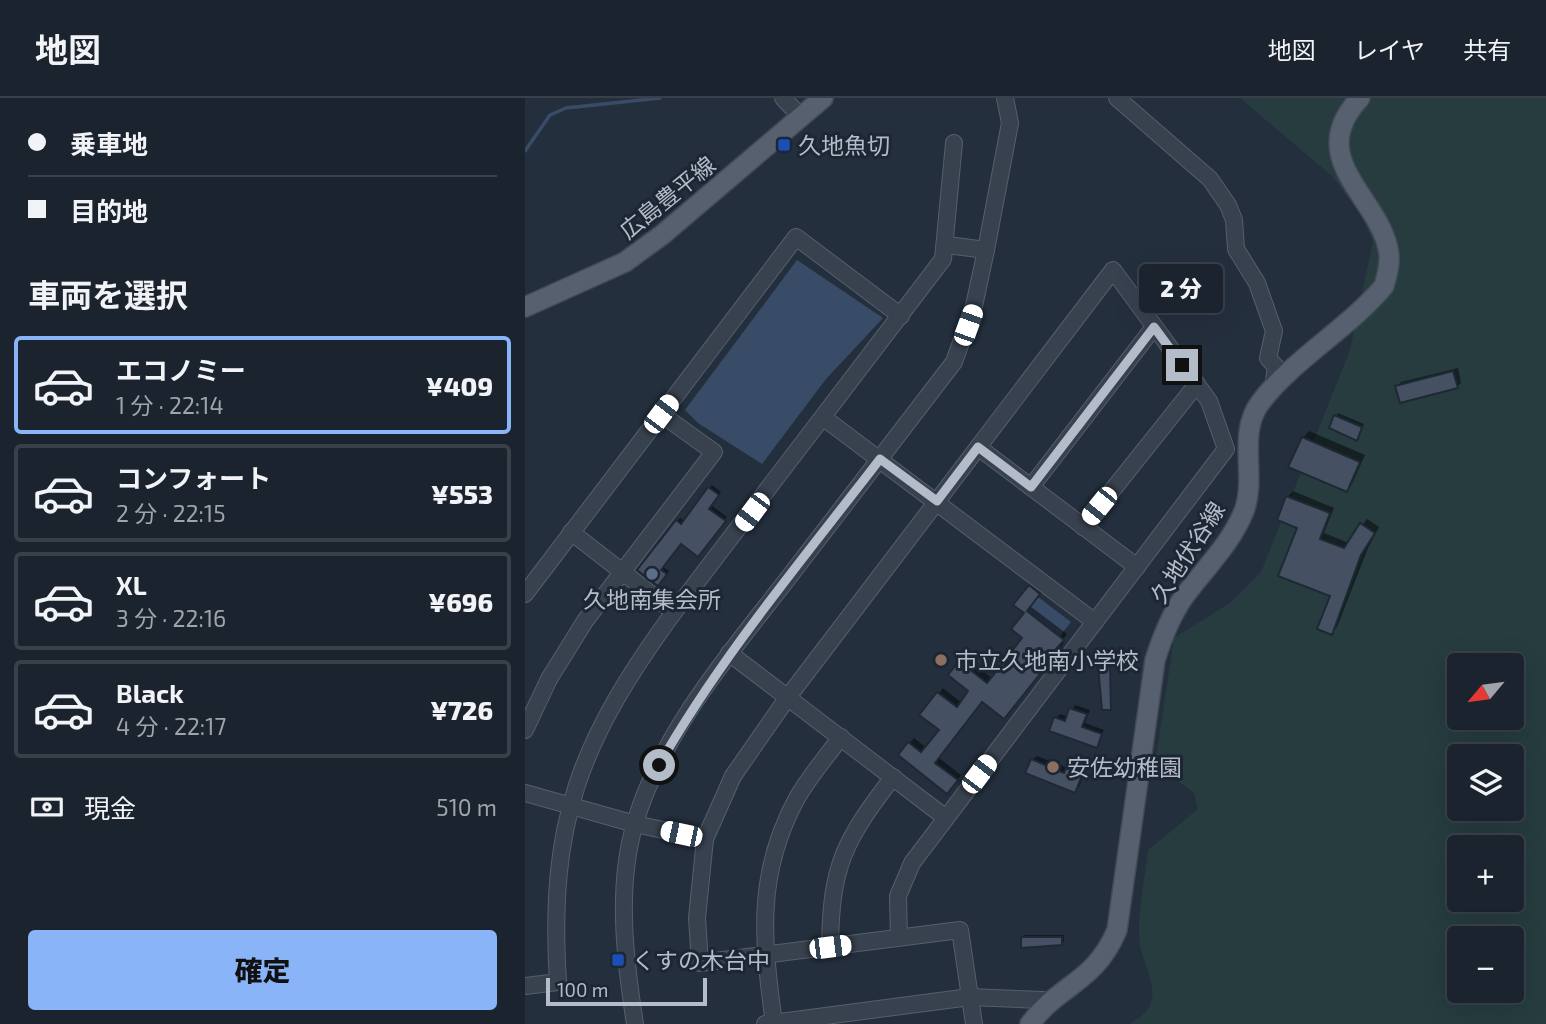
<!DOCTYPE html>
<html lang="ja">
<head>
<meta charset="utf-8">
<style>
	:root { --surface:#1b232e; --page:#242b36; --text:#f1f3f6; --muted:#a0a4aa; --line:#39404a; --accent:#8ab4f8 }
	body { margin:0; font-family:"Exo 2","Noto Sans JP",sans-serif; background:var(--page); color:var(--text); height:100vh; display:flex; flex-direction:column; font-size:26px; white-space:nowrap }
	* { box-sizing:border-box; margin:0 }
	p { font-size:23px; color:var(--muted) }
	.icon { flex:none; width:38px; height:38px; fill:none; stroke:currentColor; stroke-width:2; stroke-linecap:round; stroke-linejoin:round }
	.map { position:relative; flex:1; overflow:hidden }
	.details { display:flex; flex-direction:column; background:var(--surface); width:525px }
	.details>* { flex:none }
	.top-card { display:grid; align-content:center; height:154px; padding:0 28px; background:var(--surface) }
	.needle { width:46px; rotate:241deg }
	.controls { position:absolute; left:922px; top:555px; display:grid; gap:14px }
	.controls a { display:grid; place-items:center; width:77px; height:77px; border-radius:7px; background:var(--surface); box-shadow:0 7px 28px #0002,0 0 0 2px var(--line); font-size:35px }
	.scale { position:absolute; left:21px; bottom:18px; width:161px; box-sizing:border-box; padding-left:7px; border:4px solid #b4bcc9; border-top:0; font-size:19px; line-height:24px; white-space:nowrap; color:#b4bcc9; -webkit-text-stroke:5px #1d2633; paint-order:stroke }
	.end { position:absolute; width:32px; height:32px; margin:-16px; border:9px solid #b4bcc9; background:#111; box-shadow:0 0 0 4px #111 }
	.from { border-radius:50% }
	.bubble { position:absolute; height:49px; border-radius:7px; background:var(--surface); box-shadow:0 7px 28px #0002,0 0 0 2px var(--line); font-size:23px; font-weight:800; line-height:49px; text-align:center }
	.car { position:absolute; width:21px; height:42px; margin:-21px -10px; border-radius:9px; box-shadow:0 0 5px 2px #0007; background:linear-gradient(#fff 24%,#345 0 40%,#fff 0 76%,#345 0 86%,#fff 0) }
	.top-card b { display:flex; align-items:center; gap:24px; height:66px; font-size:26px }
	.top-card b+b { border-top:2px solid var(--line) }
	.top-card i { width:18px; height:18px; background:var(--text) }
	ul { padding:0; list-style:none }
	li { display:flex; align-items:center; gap:21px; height:98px; margin:0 14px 10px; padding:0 14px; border:4px solid var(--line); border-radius:7px }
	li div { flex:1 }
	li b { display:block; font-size:26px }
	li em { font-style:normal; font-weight:800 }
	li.selected { border-color:var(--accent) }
	li>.icon { width:63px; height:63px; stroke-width:1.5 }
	h2 { padding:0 28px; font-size:32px; line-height:84px }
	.pay { display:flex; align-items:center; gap:18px; height:77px; padding:0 28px; font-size:26px }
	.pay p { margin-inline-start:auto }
	.button { display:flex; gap:14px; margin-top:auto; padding:14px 28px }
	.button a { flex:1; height:80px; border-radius:7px; background:var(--accent); color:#111; font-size:28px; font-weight:800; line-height:80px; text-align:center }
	header { display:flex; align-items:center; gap:42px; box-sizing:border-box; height:98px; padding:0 35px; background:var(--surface); border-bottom:2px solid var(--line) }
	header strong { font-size:33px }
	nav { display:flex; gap:38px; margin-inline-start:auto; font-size:24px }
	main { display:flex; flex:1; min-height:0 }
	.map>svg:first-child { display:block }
</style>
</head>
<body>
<header>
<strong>地図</strong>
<nav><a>地図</a><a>レイヤ</a><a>共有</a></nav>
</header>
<main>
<section class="details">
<div class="top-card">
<b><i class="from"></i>乗車地</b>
<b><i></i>目的地</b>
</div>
<h2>車両を選択</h2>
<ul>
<li class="selected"><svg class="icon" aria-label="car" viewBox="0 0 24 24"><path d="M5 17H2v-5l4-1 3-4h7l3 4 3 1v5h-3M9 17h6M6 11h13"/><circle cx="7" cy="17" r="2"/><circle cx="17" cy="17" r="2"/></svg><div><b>エコノミー</b><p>1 分 · 22:14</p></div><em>¥409</em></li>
<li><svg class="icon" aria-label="car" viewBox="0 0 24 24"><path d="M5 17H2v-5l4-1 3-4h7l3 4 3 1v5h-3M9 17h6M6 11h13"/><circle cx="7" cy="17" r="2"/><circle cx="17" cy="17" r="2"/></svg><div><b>コンフォート</b><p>2 分 · 22:15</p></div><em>¥553</em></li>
<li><svg class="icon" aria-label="car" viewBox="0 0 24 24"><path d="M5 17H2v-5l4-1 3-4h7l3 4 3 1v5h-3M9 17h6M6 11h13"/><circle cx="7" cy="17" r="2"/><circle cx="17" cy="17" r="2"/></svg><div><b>XL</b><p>3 分 · 22:16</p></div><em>¥696</em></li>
<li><svg class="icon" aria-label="car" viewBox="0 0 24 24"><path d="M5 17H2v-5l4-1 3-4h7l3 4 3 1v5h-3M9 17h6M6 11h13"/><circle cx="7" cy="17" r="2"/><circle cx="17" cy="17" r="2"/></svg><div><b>Black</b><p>4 分 · 22:17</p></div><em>¥726</em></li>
</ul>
<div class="pay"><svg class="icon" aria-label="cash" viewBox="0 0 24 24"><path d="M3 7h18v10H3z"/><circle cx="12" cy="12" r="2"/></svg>現金<p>510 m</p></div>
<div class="button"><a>確定</a></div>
</section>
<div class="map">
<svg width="1021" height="926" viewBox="0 0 1021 926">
	<rect width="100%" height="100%" fill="#242f3e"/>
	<path fill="#263c3f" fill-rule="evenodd" d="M715,0H1021V926H604C649,903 616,871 614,840C613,811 620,780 623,752L673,711L669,695L630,666L649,540L705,505L736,474L825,252L848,143L836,117L807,78ZM934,567H987V620H934ZM934,658H987V710H934ZM934,749H987V802H934ZM934,840H987V892H934Z"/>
	<g fill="#394c67">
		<path d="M272,162L358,220L301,281L237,366L173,325L160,312Z"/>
		<path d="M513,499L546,524L535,538L502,513Z"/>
	</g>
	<g fill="#0007">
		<path d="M933,270L936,285L932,289H872L876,284Z"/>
		<path d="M813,315L839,326L831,341L811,318Z"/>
		<path d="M784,333L840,357L827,386L821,392L778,340Z"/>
		<path d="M187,387L196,394L186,407L202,419L176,454L156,445L138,469L144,473L136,483L115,472L152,423L155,420L160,423Z"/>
		<path d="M768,393L809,410L799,435L824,445L842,421L854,429L843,450L812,529L807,534V497L774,429L763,399Z"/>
		<path d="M510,484L519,491L505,508L542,536L536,544L539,545L484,614L458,603L414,660L436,677L427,689L375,657L389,640L402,650L416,631L397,616L418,590L437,605L446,593L425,577L440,559L468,581L500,540L505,488Z"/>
		<path d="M577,566H586L585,610L575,568Z"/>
		<path d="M550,607L565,612L560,625L579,632L571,648L526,632L531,620L535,616L543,619Z"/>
		<path d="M512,658L543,670L549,662L562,668L554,689L549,693L507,662Z"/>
		<path d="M500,837H539V843L536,846L498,840Z"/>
	</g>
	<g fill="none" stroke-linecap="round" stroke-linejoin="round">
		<path stroke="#394c67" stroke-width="3.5" d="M0,53L25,17L41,10L135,0"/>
	</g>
	<g fill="#455162" stroke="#1f2835" stroke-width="2">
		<path d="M928,273L933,290L875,305L870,288Z"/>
		<path d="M809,317L837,329L832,343L804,330Z"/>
		<path d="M777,339L835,364L822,394L763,369Z"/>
		<path d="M183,389L194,397L184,411L201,423L173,459L156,446L136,472L142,476L133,488L112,472L151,422L156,426Z"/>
		<path d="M761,398L805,415L795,441L819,450L835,425L850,435L836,457L807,537L792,531L805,498L753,478L772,430L752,422Z"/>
		<path d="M504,487L515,496L502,513L539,542L533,549L535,551L479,621L457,604L410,665L433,682L422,696L373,657L383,644L396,654L414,632L394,617L412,594L432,609L443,593L423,577L434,563L462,585L497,540L486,531L499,515L488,507Z"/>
		<path d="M573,568H585L586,612H577Z"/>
		<path d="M544,610L562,616L557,629L577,636L572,650L524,633L529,619L540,623Z"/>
		<path d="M506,661L539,675L543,666L559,672L550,695L500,675Z"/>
		<path d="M496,839H537V847L496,850Z"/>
	</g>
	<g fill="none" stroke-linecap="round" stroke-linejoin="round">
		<defs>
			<g id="minor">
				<path d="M258,0L275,18"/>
				<path d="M592,0L685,81L703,107L709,122L711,151L732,185L749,233L743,260L751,269L748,290"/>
				<path d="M422,147L461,152"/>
				<path d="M299,320L570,524"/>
				<path d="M453,349L612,469"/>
				<path d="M506,389L629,229"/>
				<path d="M558,429L672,286"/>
				<path d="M46,434L149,514"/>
				<path d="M0,496L271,139L376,218"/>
				<path d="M204,555L421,720"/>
				<path d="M0,632L24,581L60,523L189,354L136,316"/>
				<path d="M0,695L110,726L180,741"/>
				<path d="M374,840L373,798L387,765L701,351L684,303L588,172L263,599L208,678L180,741L172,820L175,865L435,832L449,926"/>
				<path d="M305,849C306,767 319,743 368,679"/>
				<path d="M0,888L33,884C23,723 55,643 149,514L418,161L429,45"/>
				<path d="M110,926C100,862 91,789 110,725C137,633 206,554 264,479C319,408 374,336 429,264L449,208L461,152L485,25L480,0"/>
				<path d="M240,926L445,899L518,902L526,905"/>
				<path d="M249,926C238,843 230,777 272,700C284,679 301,659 316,639"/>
			</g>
			<g id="major">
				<path d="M0,209L100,164L137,137L298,0"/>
				<path d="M505,926C534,886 570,885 592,832L630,562C637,540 645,519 658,500C679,471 706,446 719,413C732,379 712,336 735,305C766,263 824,230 859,188C862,177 865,168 864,156C857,100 777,62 835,0"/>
			</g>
		</defs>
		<use href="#minor" stroke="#565f6c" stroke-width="18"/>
		<use href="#major" stroke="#414a57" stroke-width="22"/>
		<use href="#minor" stroke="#38414e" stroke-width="16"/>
		<use href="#major" stroke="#56606e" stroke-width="19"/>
	</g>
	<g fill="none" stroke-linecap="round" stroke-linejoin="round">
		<path stroke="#b4bcc9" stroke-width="9" d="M134,667C197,557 278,461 355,361L412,403L453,349L506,389L629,229L657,267"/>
	</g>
	<g fill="#1a4fb4" stroke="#1d2633" stroke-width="2.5">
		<rect x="252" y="40" width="14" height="14" rx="3.5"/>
		<rect x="86" y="855" width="14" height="14" rx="3.5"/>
	</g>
	<circle fill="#5c6f8a" stroke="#1d2633" stroke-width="2.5" cx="127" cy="476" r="7"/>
	<g fill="#8d6e63" stroke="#1d2633" stroke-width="2.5">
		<circle cx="416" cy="562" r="7"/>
		<circle cx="528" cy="669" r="7"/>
	</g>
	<g text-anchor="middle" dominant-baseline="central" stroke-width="6" stroke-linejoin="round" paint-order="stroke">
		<g font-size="23" fill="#b4bcc9" stroke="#1d2633" text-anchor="start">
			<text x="273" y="47">久地魚切</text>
			<text x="127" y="501" text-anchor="middle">久地南集会所</text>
			<text x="430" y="562">市立久地南小学校</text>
			<text x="542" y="669">安佐幼稚園</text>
			<text x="107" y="862">くすの木台中</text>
		</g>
		<g font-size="23" fill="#b4bcc9" stroke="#1d2633">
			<text transform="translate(142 99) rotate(-39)">広島豊平線</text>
			<text transform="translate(662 454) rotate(-57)">久地伏谷線</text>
		</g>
	</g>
</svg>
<div class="controls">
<a><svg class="needle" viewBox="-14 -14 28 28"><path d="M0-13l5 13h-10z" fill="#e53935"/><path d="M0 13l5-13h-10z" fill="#a0a4aa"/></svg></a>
<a><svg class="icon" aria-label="layers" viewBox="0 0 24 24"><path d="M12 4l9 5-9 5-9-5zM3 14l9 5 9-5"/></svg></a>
<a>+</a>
<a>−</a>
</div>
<div class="scale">100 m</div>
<i class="end from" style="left:134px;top:667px"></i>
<i class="end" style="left:657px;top:267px"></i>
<div class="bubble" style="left:614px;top:166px;width:84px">2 分</div>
<i class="car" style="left:443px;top:227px;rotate:20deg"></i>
<i class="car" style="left:136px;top:316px;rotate:37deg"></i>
<i class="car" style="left:574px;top:408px;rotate:219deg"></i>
<i class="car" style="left:227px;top:414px;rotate:217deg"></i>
<i class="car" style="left:454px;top:676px;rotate:37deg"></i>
<i class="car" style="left:156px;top:736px;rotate:282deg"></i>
<i class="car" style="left:305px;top:849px;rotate:83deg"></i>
</div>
</main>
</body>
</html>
